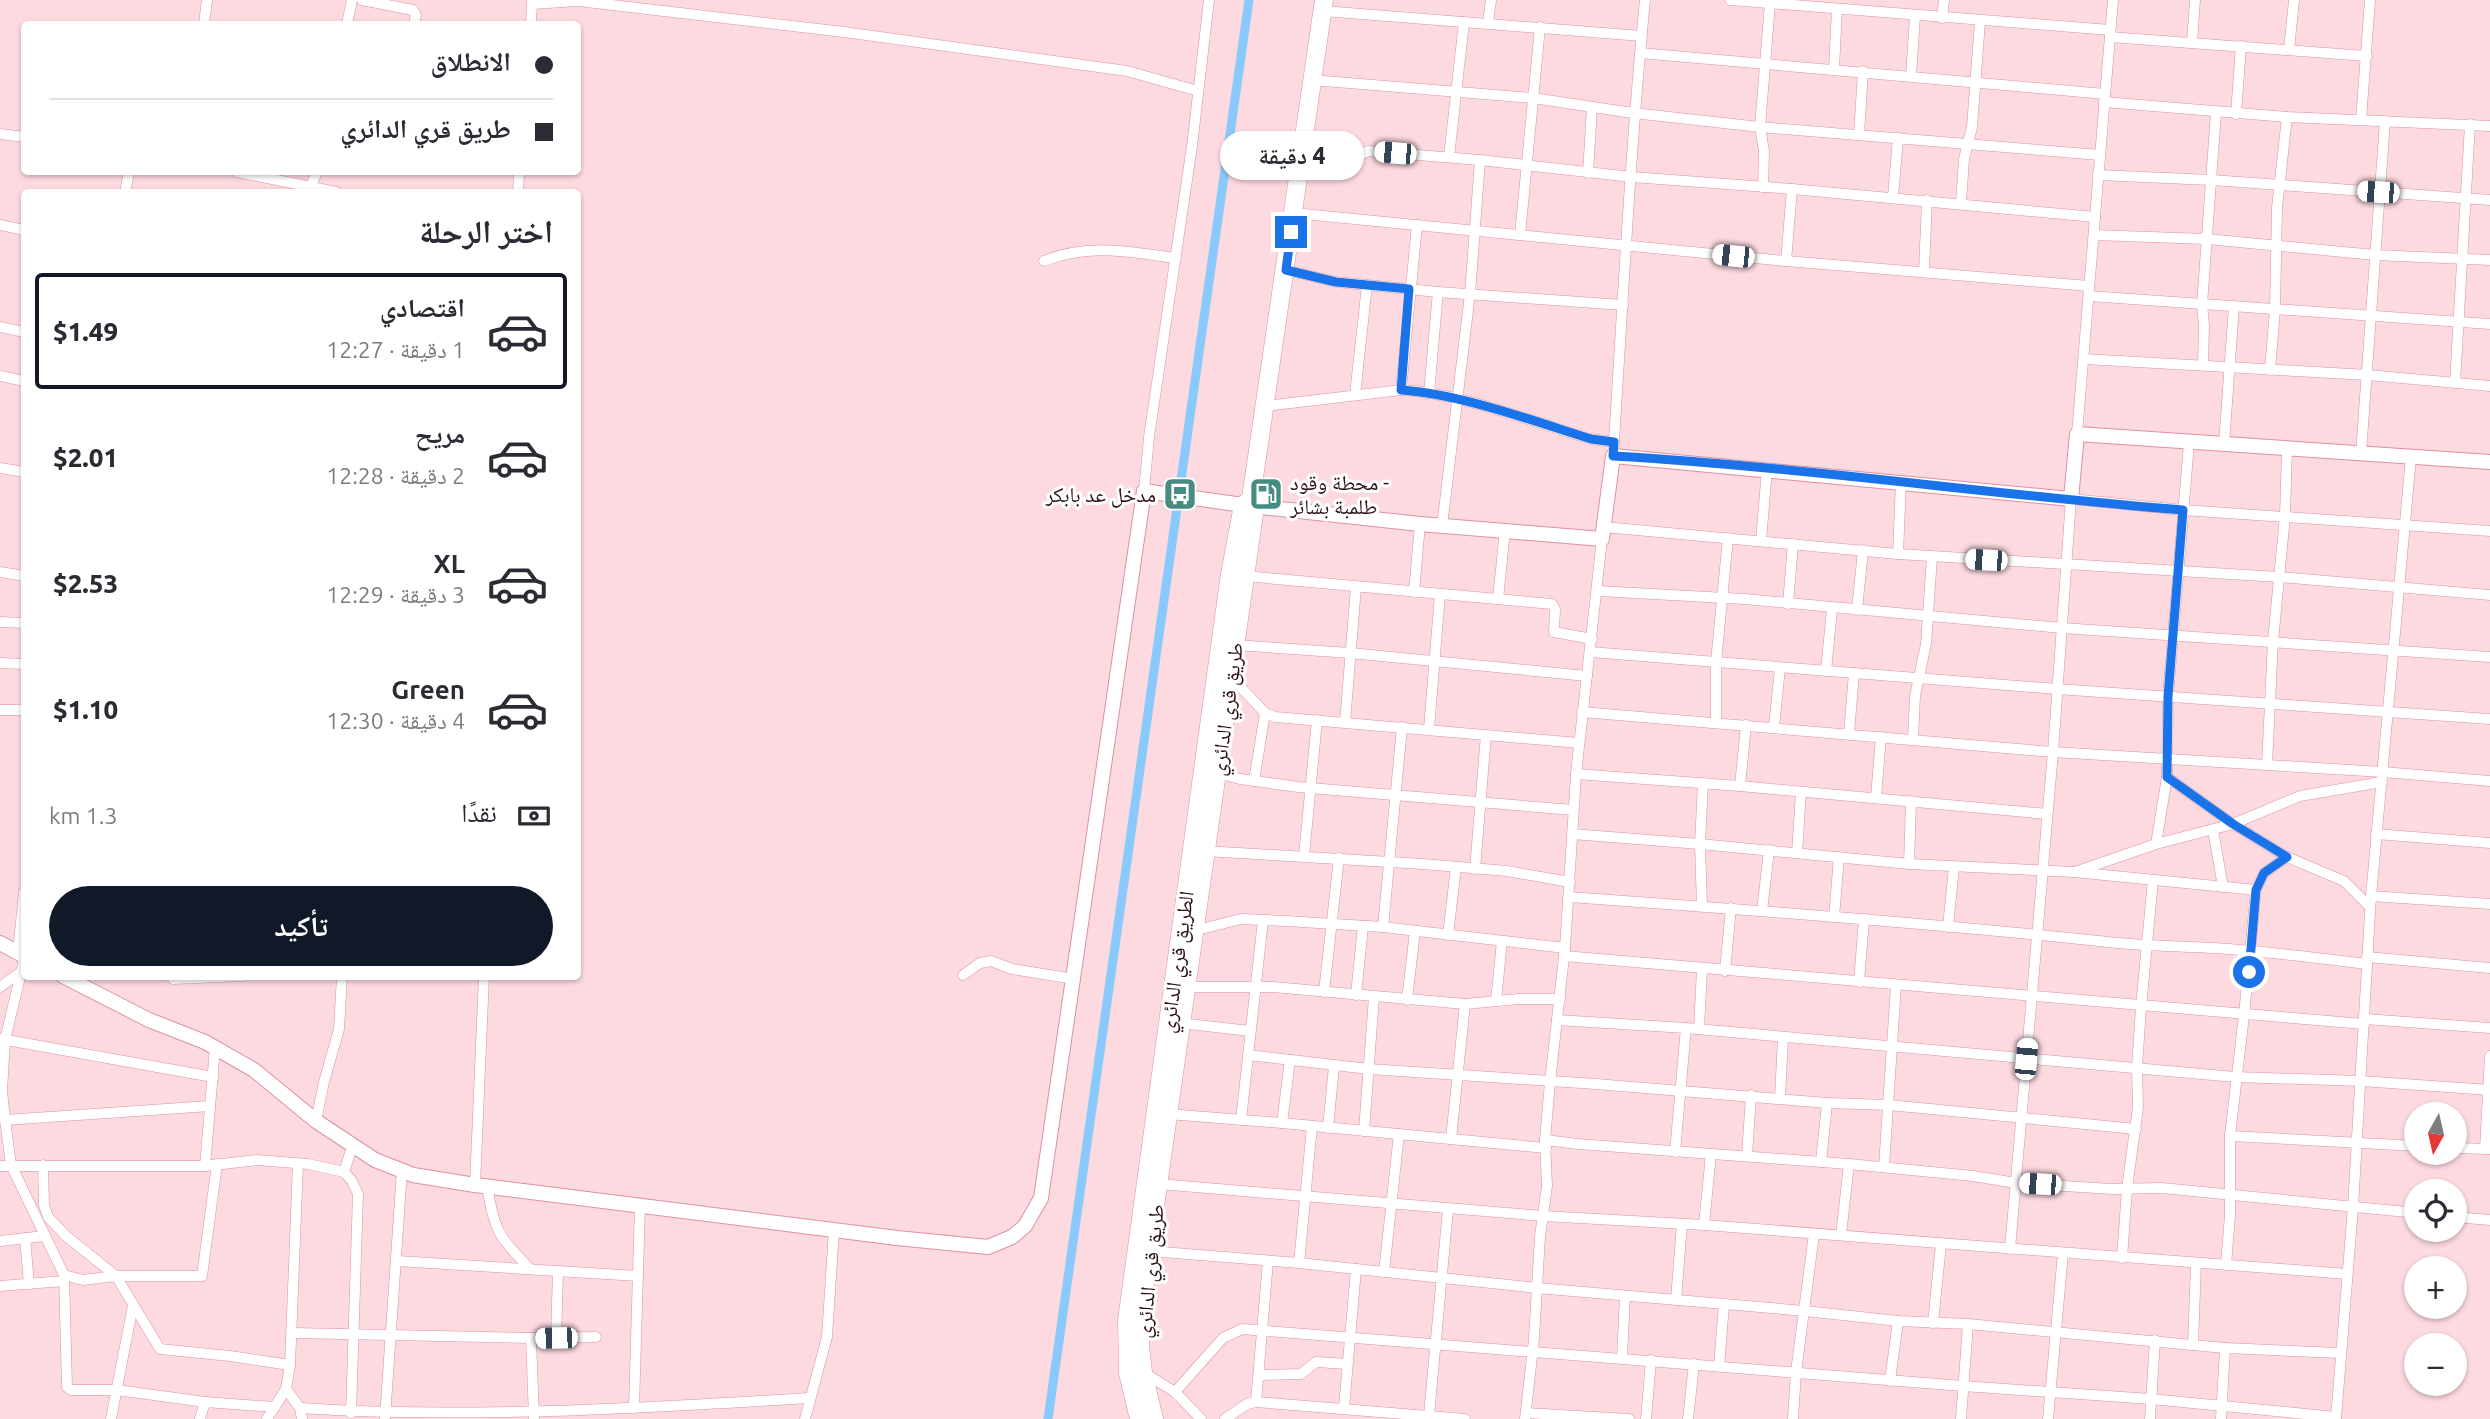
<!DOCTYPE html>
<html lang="ar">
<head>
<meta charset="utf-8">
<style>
	:root { --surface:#fff; --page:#f7f7f7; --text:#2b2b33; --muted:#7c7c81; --line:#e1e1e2; --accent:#111827 }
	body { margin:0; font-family:Ubuntu,"Noto Naskh Arabic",sans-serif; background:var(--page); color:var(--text); direction:rtl; height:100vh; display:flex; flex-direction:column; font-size:26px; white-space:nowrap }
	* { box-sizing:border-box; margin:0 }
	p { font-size:23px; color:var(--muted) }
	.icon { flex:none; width:38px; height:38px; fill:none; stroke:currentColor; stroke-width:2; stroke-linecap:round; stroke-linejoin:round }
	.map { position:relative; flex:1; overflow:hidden; direction:ltr }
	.drawer { position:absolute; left:21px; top:189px; width:560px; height:791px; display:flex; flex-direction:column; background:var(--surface); border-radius:7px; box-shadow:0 2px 5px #0004; direction:rtl }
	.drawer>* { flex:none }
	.top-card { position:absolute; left:21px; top:21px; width:560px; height:154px; border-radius:7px; box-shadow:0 2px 5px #0004; direction:rtl; display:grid; align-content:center; height:154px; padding:0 28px; background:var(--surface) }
	.needle { width:46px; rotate:188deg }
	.tools { position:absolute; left:2404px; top:1102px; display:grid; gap:14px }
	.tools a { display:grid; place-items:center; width:63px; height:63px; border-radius:50%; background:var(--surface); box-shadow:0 2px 5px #0004; font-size:35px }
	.end { position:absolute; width:32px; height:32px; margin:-16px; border:9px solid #1a73e8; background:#fff; box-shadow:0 0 0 4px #fff }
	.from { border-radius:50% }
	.bubble { position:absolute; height:49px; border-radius:24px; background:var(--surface); box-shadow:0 2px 5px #0004; font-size:23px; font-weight:800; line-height:49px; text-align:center; direction:rtl }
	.car { position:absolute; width:21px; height:42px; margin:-21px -10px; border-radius:9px; box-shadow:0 0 5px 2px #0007; background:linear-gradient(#fff 24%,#345 0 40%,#fff 0 76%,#345 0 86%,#fff 0) }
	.top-card b { display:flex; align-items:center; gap:24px; height:66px; font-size:26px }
	.top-card b+b { border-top:2px solid var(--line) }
	.top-card i { width:18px; height:18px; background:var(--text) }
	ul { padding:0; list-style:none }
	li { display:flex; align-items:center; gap:21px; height:116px; margin:0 14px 10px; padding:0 14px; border:4px solid transparent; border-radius:7px }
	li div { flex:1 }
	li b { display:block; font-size:26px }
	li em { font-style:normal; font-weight:800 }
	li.selected { border-color:var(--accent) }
	li>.icon { width:63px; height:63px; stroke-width:1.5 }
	h2 { padding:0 28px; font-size:32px; line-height:84px }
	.pay { display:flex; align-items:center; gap:18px; height:77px; padding:0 28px; font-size:26px }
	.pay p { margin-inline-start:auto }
	.cta { display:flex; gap:14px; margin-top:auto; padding:14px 28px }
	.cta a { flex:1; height:80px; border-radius:42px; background:var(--accent); color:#fff; font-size:28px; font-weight:800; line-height:80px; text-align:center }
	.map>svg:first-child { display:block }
</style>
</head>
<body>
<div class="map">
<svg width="2490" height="1419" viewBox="0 0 2490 1419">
	<rect width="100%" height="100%" fill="#fcdae0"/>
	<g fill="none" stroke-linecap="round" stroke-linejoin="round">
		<path stroke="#8ac9fd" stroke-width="9" d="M1048,1419L1249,0"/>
		<defs>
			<g id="street">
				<path d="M362,0L413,10L416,15L414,24"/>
				<path d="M1730,0L2110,30"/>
				<path d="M532,4L578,1L844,32L1127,71L1198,91"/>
				<path d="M1323,11L1642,36"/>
				<path d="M1942,18L1944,0"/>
				<path d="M1488,23L1491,0"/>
				<path d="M204,24L207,0"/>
				<path d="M347,24L352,0"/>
				<path d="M531,24L532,0"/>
				<path d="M2110,37L2367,56"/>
				<path d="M2192,42L2195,0"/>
				<path d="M2289,50L2294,0"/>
				<path d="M1640,53L2105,94"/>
				<path d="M1834,69L1837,9"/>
				<path d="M1911,76L1915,16"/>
				<path d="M1312,80L1533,98L1633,113L1760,127L2100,155"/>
				<path d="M2104,102L2287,117L2490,126"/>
				<path d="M2236,114L2241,46"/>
				<path d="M2361,120L2370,0"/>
				<path d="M0,134L24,137"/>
				<path d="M1859,135L1863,71"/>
				<path d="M1449,157L1464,22"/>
				<path d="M1300,165L1335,170L1368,151L1480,160L1632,177L1792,189L2095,217"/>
				<path d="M237,172L336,192"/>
				<path d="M1588,173L1592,107"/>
				<path d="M2098,175L2211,180L2490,200"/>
				<path d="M1763,187L1764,151L1760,127L1770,3"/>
				<path d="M125,192L129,172"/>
				<path d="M308,192L317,172"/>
				<path d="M518,192L519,172"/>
				<path d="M1893,197L1898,138"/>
				<path d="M1961,203L1964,159L1972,127L1980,21"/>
				<path d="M1293,213L1786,261L2089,286"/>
				<path d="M0,225L24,230"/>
				<path d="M1520,235L1540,27"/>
				<path d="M2094,235L2207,239L2375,255L2490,260"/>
				<path d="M1044,261C1090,243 1128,252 1176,258"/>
				<path d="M1786,261L1792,189"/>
				<path d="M1286,270L1336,282L1438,292L1623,305"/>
				<path d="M1924,271L1927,200"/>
				<path d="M2089,296L2490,324"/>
				<path d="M0,327L24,332"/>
				<path d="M2084,359L2368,375L2490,386"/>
				<path d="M2203,365L2204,325L2202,305L2216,112"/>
				<path d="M2270,370L2275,309L2277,208L2287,117"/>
				<path d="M0,376L24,381"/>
				<path d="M2455,383L2470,124"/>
				<path d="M1401,390L1417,225"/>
				<path d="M1429,393L1438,292"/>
				<path d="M1355,395L1367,285"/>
				<path d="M1266,406L1401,390C1460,393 1533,422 1591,439L1614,442"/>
				<path d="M2077,434L2113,0"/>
				<path d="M2189,443L2168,696L2167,777L2233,824L2287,857L2344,881L2370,907"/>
				<path d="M2224,444L2234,306"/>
				<path d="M2361,453L2385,121"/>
				<path d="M1613,456C1623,304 1630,152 1645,0"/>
				<path d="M0,468L24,472"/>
				<path d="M1144,491L1149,437L1192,146L1209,0"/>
				<path d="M1442,526L1470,294L1480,160"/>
				<path d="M1604,527L1898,554L2279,577L2490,595"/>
				<path d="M1761,541L1767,469"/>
				<path d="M1898,554L1901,482"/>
				<path d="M0,572L24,576"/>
				<path d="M1244,576L1552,604L1555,609L1554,632L1592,639"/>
				<path d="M1598,591L1744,599L2062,628L2490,657"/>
				<path d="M1414,592L1420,524"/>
				<path d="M1498,599L1505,530"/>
				<path d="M1788,604L1793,544"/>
				<path d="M1857,610L1863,550"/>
				<path d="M0,622L24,623"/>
				<path d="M1235,645L1350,653L1587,676"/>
				<path d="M1590,652L2057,689L2490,719"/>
				<path d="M0,663L24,664"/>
				<path d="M1826,671L1832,609"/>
				<path d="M1230,676L1265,713L1275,717L1579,743"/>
				<path d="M0,710H24"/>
				<path d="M1582,712L2053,752L2383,772L2490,781"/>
				<path d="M1345,722L1356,587"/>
				<path d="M1716,722V662L1728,538"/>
				<path d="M1774,727L1780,668"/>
				<path d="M1429,729L1440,594"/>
				<path d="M1849,734L1854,673"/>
				<path d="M1913,739L1915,696L1926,644L1932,557"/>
				<path d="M2267,765L2273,641L2285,516L2287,449"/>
				<path d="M1217,773L1240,779L1298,787L1573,810"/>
				<path d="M1576,774L1740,786L2047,814"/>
				<path d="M1254,781L1265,713"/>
				<path d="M1740,786L1746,725"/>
				<path d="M1876,797L1881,737"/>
				<path d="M2213,830L2223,887"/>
				<path d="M1572,834L1700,844L1909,864L2074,872L2256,890"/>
				<path d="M2376,834L2490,843"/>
				<path d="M2156,844L2167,777"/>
				<path d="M1205,851L1423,864L1507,871L1570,882"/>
				<path d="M1797,853L1801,792"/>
				<path d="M1304,856L1317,720"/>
				<path d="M1909,864L1911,801"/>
				<path d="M1475,869L1486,735"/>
				<path d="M2075,872L2156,844L2233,824L2300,796L2382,782"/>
				<path d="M2371,896L2490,904"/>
				<path d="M1569,897C1749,910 1929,923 2108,942C2143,946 2179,946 2214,948C2265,951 2316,958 2367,964"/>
				<path d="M1702,906L1700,844L1703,783"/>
				<path d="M1762,911L1769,850"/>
				<path d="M1834,917L1839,857"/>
				<path d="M1383,927L1402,727"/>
				<path d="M1948,927L1954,867"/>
				<path d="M1193,931L1241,919L1286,921L1383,927L1565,948"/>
				<path d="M1448,935L1456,867"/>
				<path d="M18,952L24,892"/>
				<path d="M1564,956L2364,1024"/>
				<path d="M2367,957L2490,968"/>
				<path d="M24,960L5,1040L2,1091L5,1120L11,1165L64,1275L67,1387L71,1390H117L205,1402"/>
				<path d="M1725,971L1731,908"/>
				<path d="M963,975L980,963L991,961L1012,969L1074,979"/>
				<path d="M173,979L243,976"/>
				<path d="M1859,982L1864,919"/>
				<path d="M0,987L22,971"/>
				<path d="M1186,987H1273L1465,1004L1519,999H1560"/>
				<path d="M1324,992L1339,858"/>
				<path d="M1356,995L1363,926"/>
				<path d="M1407,1000L1415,931"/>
				<path d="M1496,1001L1502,941"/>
				<path d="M2365,1019L2490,1028"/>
				<path d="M1557,1020L1686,1028L2235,1077L2361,1081L2490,1090"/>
				<path d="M1180,1023L1250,1031"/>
				<path d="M1699,1029L1702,969"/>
				<path d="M1,1039L213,1077"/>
				<path d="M1248,1055L1369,1069L1596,1084L1827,1103L1889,1105L2136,1129"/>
				<path d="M1780,1097L1783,1038"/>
				<path d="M1168,1114L1282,1123L1546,1148"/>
				<path d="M5,1120L210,1106"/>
				<path d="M1241,1120L1263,920"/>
				<path d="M316,1121L324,1082L339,1029L342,976"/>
				<path d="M1282,1123L1290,1060"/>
				<path d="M1328,1128L1334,1066"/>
				<path d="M1364,1131L1374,997"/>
				<path d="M2230,1136L2417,1146"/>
				<path d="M1451,1139L1465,1004"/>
				<path d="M1545,1140L1578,1144L1849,1164L1973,1176L2016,1183L2112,1189L2162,1188L2417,1213"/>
				<path d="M2455,1148L2490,1149"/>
				<path d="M2485,1149L2490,1056"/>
				<path d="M1675,1152L1686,1028"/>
				<path d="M1747,1156L1751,1095"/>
				<path d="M1821,1162L1827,1103"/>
				<path d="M43,1165L44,1205L48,1217L66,1236L116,1276L160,1349L230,1356L290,1365"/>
				<path d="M0,1166H205L257,1160L308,1164L344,1172L352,1147"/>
				<path d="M205,1166L215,1048"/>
				<path d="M1884,1167L1896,985"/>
				<path d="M344,1172L352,1181L358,1194L351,1413"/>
				<path d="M1159,1184L1543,1216L1704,1225L2347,1274"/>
				<path d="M475,1185L484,976"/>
				<path d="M487,1186C495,1233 498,1235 530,1269"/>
				<path d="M2455,1217L2490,1220"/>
				<path d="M1704,1225L1711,1154"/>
				<path d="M1841,1235L1849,1164"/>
				<path d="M25,1238L29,1284"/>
				<path d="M0,1241L44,1236"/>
				<path d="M2010,1249L2053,752L2071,499L2183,510L2490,531"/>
				<path d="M1149,1251L1299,1263L1537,1288L1805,1311L1898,1321L1968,1324L2225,1348L2340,1353"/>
				<path d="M2122,1258L2127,1189L2138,1107L2137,1068L2141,1007L2153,880"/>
				<path d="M397,1261L638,1276"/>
				<path d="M1299,1263L1312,1126"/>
				<path d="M2226,1265L2230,1215V1136L2244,1015L2256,890L2264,873L2287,857"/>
				<path d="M1384,1272L1399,1134"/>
				<path d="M64,1275L83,1280L116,1276H202L217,1164"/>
				<path d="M0,1286L64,1281"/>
				<path d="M1676,1300L1682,1224"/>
				<path d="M1933,1323L1941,1244"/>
				<path d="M293,1333L531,1338L596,1337"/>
				<path d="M531,1338L534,1418"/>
				<path d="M556,1338L558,1271"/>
				<path d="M2193,1345L2196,1263"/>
				<path d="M1622,1358L1625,1296"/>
				<path d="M1719,1366L1724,1305"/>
				<path d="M1143,1372L1175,1392L1201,1419"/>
				<path d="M1259,1375L1301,1374L1316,1362L1347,1364"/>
				<path d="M1890,1381L1898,1321"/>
				<path d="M286,1389L300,1408L302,1419"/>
				<path d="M1175,1392L1223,1338L1242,1329L1963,1386L2151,1399L2336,1417"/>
				<path d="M1256,1402L1268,1261"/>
				<path d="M300,1408C466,1419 643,1408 809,1398"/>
				<path d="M634,1408L640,1205"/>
				<path d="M1344,1408L1356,1269"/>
				<path d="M1526,1413L1629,1419"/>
				<path d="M1429,1415L1448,1209"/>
				<path d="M385,1418L402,1170"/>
				<path d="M111,1419L133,1305"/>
				<path d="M200,1419L205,1402L275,1407"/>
				<path d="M267,1419L286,1389L290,1365L298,1164"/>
				<path d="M805,1419L827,1337L834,1230"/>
				<path d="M1225,1419L1247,1404L1256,1402L1465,1419"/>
				<path d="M1525,1419L1534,1339L1540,1236L1547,1186L1545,1140L1550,1082L1565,948L1576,774L1602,539"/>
				<path d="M1646,1419L1651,1360"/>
				<path d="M1688,1419L1694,1364"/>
				<path d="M1793,1419L1796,1372L1814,1234"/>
				<path d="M1961,1419L1968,1324"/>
				<path d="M2048,1419L2063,1253"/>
				<path d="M2150,1419L2155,1340"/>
				<path d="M2221,1419L2225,1348"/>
				<path d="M2336,1419L2353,1207L2371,896L2411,457"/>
			</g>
			<g id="secondary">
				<path d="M0,943L24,956"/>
				<path d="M63,976L149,1020L205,1042L254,1070L316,1121L375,1160L413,1175L475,1185L897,1238L988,1247L1012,1237L1025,1226L1041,1198L1144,491L1243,505L1420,524L1602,539L1613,456L2071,499L2077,434L2490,462"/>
			</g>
			<g id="highway">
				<path d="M1139,1419L1128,1373L1127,1320L1230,574L1243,505L1246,503"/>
				<path d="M1154,1419L1143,1372L1140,1346L1147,1262L1255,507L1251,498L1324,0"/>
			</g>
		</defs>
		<use href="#street" stroke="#de90a2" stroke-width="11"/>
		<use href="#secondary" stroke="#de90a2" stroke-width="16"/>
		<use href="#highway" stroke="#de90a2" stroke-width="19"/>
		<use href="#street" stroke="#fff" stroke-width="10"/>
		<use href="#secondary" stroke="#fff" stroke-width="14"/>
		<use href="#highway" stroke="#fff" stroke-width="18"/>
	</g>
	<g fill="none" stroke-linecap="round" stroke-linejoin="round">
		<path stroke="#1a73e8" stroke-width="9" d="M1291,232L1286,270L1336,282L1409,289L1401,390C1461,394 1533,421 1591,439L1614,442L1613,456C1804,467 1993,495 2183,510L2168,696L2167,777L2233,824L2287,857L2264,873L2256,890L2249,972"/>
	</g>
	<defs>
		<symbol id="bus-square" viewBox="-11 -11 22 22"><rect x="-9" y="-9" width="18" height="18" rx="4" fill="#468c83" stroke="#fff"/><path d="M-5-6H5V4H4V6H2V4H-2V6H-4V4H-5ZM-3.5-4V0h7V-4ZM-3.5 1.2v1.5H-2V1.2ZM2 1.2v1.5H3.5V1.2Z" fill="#fff"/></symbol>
		<symbol id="fuel-square" viewBox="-11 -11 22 22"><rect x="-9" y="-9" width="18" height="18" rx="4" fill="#468c83" stroke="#fff"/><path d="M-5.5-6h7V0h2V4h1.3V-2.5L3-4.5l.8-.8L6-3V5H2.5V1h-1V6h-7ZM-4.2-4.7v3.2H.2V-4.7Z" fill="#fff"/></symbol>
	</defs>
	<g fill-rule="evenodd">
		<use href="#bus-square" x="1161" y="475" width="38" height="38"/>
		<use href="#fuel-square" x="1247" y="475" width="38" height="38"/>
	</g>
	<g text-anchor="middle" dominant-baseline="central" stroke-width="6" stroke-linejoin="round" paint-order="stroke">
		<g font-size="21" fill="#2d1018" stroke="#fff" text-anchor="start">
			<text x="1290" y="482">محطة وقود -<tspan x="1290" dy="24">طلمبة بشائر</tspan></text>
			<text x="1156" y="494" text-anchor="end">مدخل عد بابكر</text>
		</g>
		<g font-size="21" fill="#2d1018" stroke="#fff">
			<text transform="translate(1226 709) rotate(-82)">طريق قري الدائري</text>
			<text transform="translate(1176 962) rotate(-82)">الطريق قري الدائري</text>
			<text transform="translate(1149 1271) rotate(-84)">طريق قري الدائري</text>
		</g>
	</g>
</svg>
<div class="tools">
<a><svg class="needle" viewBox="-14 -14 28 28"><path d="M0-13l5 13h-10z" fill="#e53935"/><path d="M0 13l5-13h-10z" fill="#7c7c81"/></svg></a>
<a><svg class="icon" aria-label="locate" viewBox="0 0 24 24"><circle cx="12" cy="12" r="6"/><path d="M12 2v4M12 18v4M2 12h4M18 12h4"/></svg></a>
<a>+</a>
<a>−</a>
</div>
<i class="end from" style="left:2249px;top:972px"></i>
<i class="end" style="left:1291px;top:232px"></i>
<div class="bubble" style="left:1220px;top:131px;width:144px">4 دقيقة</div>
<i class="car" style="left:1395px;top:153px;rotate:275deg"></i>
<i class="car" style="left:2378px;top:192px;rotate:274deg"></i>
<i class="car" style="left:1733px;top:256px;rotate:276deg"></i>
<i class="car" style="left:1986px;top:560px;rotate:273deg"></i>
<i class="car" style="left:2026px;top:1059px;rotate:5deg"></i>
<i class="car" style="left:2040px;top:1184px;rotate:273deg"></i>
<i class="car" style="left:556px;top:1338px;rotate:269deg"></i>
<div class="top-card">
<b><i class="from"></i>الانطلاق</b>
<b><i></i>طريق قري الدائري</b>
</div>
<section class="drawer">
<h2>اختر الرحلة</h2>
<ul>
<li class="selected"><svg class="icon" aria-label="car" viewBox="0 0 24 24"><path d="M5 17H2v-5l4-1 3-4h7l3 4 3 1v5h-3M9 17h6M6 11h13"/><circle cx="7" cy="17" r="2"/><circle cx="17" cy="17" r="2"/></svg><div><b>اقتصادي</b><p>1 دقيقة · 12:27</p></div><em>$1.49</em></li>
<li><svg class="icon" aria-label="car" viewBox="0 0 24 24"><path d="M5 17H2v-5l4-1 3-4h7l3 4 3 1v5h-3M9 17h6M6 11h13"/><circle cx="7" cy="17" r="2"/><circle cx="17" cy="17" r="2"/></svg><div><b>مريح</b><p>2 دقيقة · 12:28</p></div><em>$2.01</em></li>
<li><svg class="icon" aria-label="car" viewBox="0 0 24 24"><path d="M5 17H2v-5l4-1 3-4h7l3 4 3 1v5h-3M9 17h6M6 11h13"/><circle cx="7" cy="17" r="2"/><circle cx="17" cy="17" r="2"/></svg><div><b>XL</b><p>3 دقيقة · 12:29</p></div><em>$2.53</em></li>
<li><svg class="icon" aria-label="car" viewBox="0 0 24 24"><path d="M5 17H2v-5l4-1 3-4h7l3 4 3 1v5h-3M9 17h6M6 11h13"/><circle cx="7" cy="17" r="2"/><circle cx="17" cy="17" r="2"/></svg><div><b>Green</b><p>4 دقيقة · 12:30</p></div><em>$1.10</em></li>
</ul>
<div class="pay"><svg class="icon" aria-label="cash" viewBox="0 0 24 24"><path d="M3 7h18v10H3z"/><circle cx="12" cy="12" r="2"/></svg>نقدًا<p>1.3 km</p></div>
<div class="cta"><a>تأكيد</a></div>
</section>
</div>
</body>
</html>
